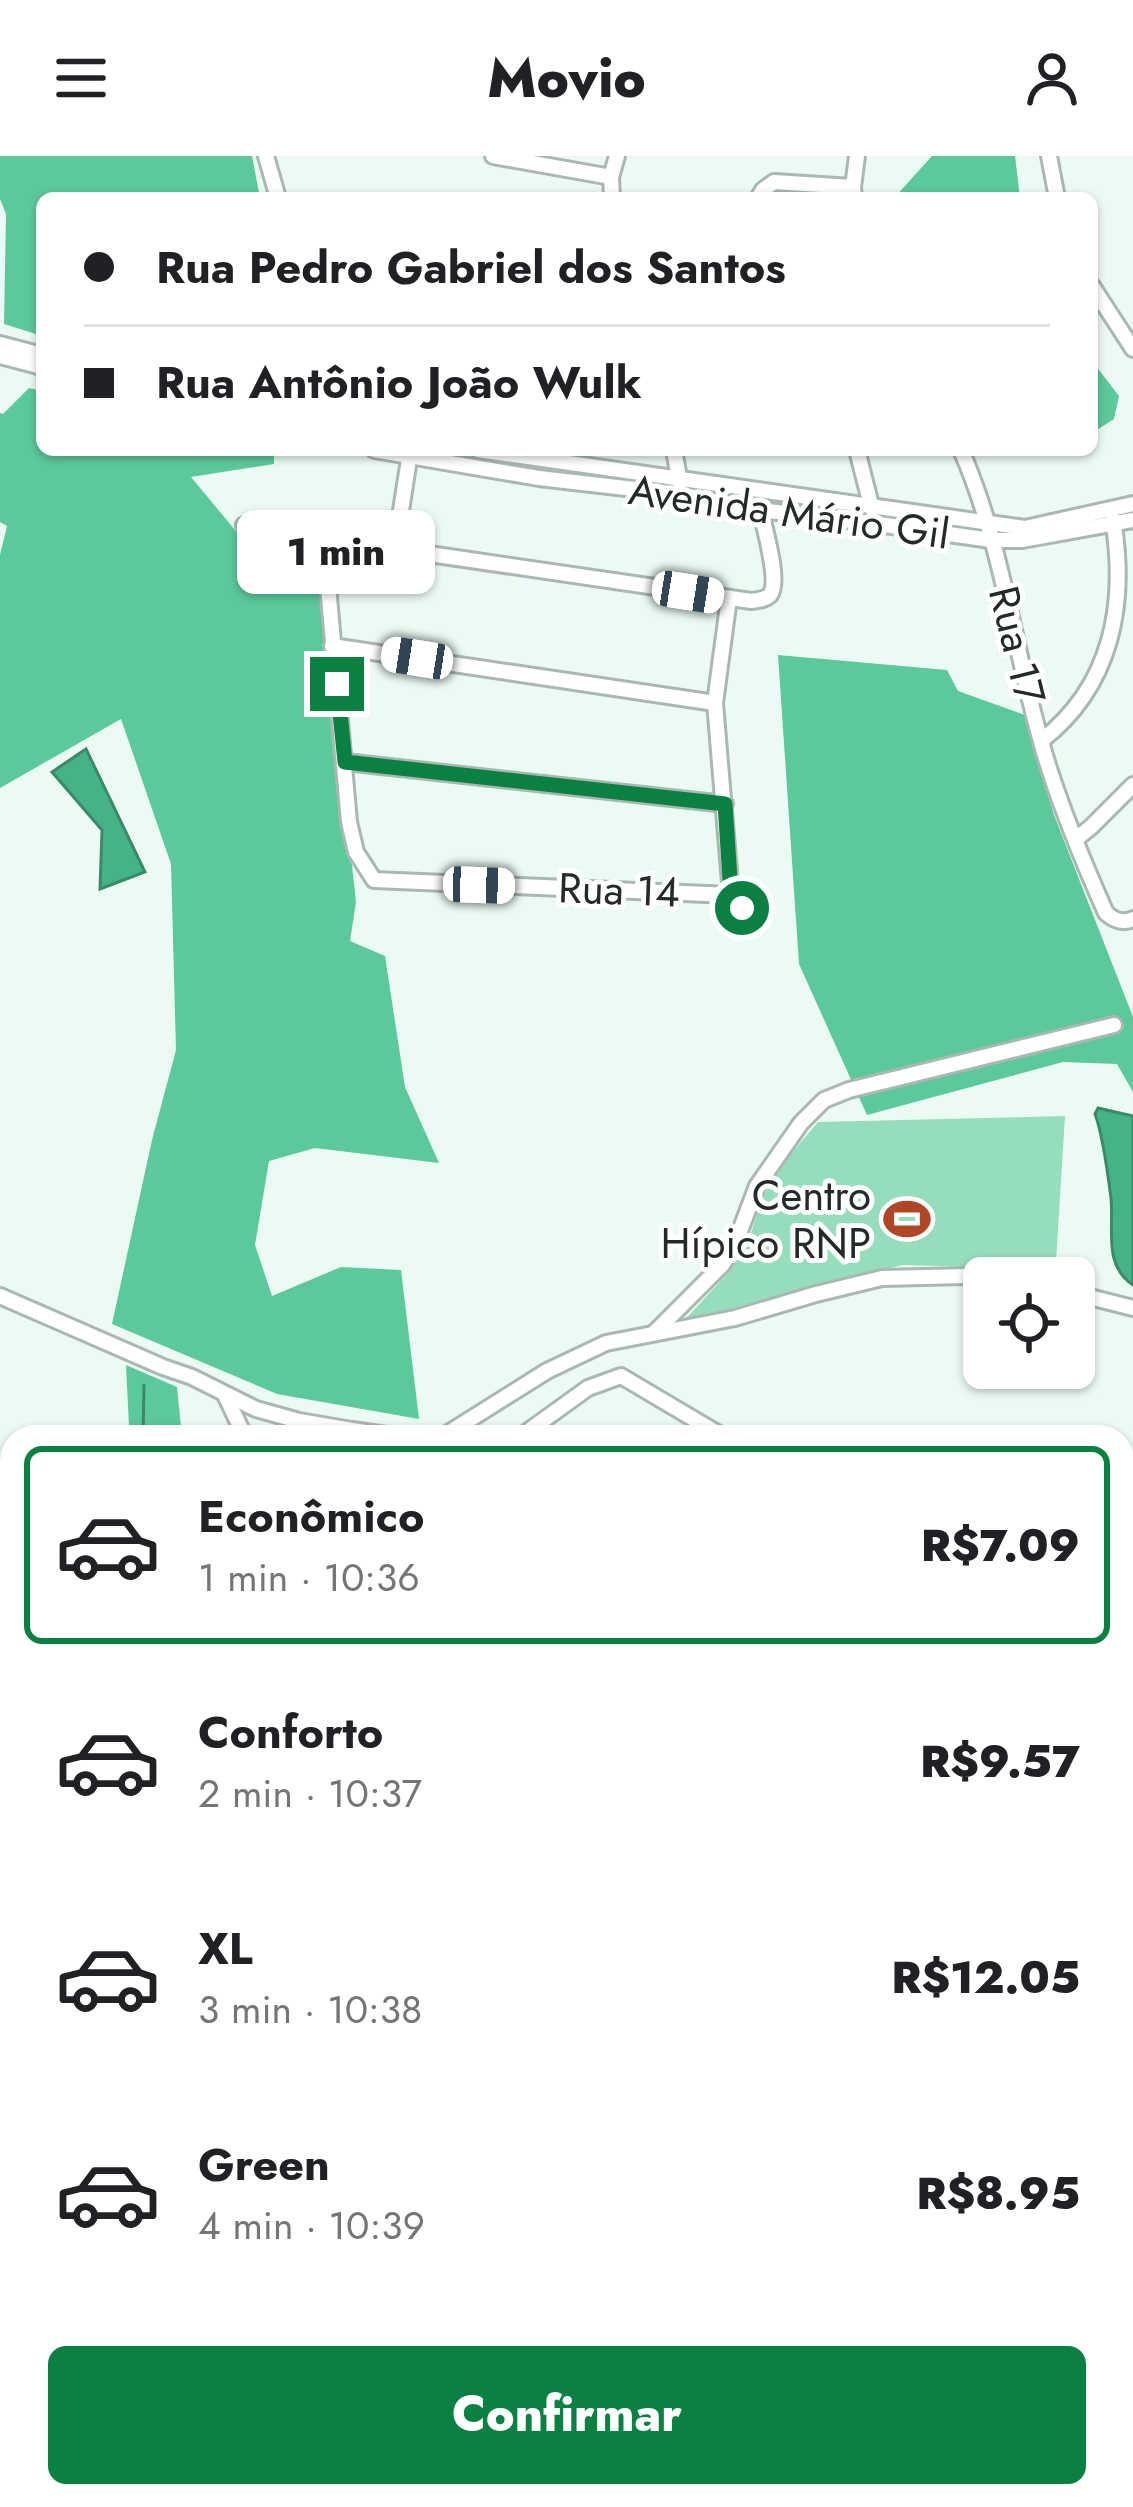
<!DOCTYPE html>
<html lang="pt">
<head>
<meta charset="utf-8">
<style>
	:root { --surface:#fff; --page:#f2f2f2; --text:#202124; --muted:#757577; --line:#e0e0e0; --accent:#0b8043 }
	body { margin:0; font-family:Jost,sans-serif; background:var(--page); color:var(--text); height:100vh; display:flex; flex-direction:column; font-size:45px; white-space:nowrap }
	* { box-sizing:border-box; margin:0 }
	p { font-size:39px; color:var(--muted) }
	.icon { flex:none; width:66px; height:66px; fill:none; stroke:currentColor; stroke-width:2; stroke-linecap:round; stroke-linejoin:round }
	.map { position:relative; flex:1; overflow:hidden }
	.side { position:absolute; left:0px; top:1269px; width:1134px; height:1083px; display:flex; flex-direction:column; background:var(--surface); border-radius:36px 36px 0 0; box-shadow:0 3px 9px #0004 }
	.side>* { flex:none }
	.hud { position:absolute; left:36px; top:36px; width:1062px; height:264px; border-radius:18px; box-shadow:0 3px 9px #0004; display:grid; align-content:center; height:264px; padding:0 48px; background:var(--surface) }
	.buttons { position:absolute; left:963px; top:1101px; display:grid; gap:24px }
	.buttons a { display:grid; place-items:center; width:132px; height:132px; border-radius:18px; background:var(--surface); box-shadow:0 3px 9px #0004; font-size:60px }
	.end { position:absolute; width:54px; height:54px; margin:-27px; border:15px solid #0b8043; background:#fff; box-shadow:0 0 0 6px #fff }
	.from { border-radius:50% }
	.bubble { position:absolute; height:84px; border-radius:18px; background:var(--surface); box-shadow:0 3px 9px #0004; font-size:39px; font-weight:800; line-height:84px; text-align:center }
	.car { position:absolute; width:36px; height:72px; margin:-36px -18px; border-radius:15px; box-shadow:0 0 9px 3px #0007; background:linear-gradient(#fff 24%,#345 0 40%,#fff 0 76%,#345 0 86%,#fff 0) }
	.hud b { display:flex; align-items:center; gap:42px; height:114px; font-size:45px }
	.hud b+b { border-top:3px solid var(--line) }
	.hud i { width:30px; height:30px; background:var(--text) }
	ul { padding:21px 0 0; list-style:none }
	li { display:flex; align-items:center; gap:36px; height:198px; margin:0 24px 18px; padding:0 24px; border:6px solid transparent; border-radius:18px }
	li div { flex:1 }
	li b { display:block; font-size:45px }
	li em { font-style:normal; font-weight:800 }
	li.current { border-color:var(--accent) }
	li>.icon { width:108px; height:108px; stroke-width:1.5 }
	.action { display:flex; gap:24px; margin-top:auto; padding:24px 48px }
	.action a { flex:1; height:138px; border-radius:18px; background:var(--accent); color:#fff; font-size:48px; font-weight:800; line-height:138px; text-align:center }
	header { display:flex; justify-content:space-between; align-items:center; height:156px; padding:0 48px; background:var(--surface); font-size:54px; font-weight:800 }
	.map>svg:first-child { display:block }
</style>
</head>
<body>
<header><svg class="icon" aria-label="menu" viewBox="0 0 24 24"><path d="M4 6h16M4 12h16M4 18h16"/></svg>Movio<svg class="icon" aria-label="person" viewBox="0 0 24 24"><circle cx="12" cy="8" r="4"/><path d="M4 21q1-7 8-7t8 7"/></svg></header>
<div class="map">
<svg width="1133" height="2351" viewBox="0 0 1133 2351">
	<rect width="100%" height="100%" fill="#ebfbf3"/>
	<g fill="#96ddbb">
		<path d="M1065,960L1055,1122L973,1111L903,1109L805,1132L724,1160L681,1168L727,1118L748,1086L763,1040L790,999L818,966Z"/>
		<path d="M1133,1665V1846L1122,1849V1703Z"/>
	</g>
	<g fill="#5cc99a">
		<path d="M0,0H252L260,42H42V180L4,168L6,58L0,43Z"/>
		<path d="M932,0H1015L1020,42H894Z"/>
		<path d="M1092,205L1119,240L1114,263L1092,277Z"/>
		<path d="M29,232L42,235V294H274V308L191,321L279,427L322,435L356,746L350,785L385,800L405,931L439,1007L315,992L269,1005L255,1089L272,1140L341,1111L401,1114L419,1263L277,1238L112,1168L152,984L176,894L171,708L121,563L0,632V399L7,370L0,366V257L3,258Z"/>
		<path d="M778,499L947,514L958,535L1025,559L1054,659L1133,861V936L1117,908L1063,906L867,959L799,808Z"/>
		<path d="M126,1209L177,1231L182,1281H126L129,1270Z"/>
		<path d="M0,1357L12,1361V1486L0,1451Z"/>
		<path d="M12,1631V1772L0,1771Z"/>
	</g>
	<g fill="#44b385" stroke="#3a8a69" stroke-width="3">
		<path d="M86,593L145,716L100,733L102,674L52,616Z"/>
		<path d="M1098,952L1133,960V1129C1103,1109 1114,1074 1111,1042C1108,1019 1103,979 1095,958Z"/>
	</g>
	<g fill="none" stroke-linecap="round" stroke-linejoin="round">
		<g stroke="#3a8a69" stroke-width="3">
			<path d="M143,1281L144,1229"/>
			<path d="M1123,1422L1133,1359"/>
		</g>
		<defs>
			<g id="minor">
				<path d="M266,0L278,42"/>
				<path d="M493,0L611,21"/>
				<path d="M1049,0L1057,42"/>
				<path d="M612,42L611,21L617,0"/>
				<path d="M758,42L763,34L774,26L853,31"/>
				<path d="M854,42L853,31L857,0"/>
				<path d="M1092,130L1133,193"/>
				<path d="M0,188L42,199"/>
				<path d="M0,200L42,211"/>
				<path d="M374,294L539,322L678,338L760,354L871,367L991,384H1022L1133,364"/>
				<path d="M478,294L1025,372L1133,348"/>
				<path d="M674,294L680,327"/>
				<path d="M857,294L872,353"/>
				<path d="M961,294C1001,385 1013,486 1040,582C1056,641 1081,701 1106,757C1114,764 1122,768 1133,763"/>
				<path d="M244,369L255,375L395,393L751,445C758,444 765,444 770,439C781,425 763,369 760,351"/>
				<path d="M324,385L349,666L356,696L374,724L731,739"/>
				<path d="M395,393L410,297"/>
				<path d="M729,442L715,547L731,739L742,752"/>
				<path d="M332,490L715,547"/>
				<path d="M1041,585C1112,530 1127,448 1113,364"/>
				<path d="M345,606L725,648"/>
				<path d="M1076,683L1091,671L1133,629"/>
				<path d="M1074,1137L1133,1152"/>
				<path d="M0,1140L163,1211L192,1221L256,1253L299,1265L352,1274L393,1280L442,1281L547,1215L606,1187L735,1162L816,1138L882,1122L966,1120L998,1122"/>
				<path d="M654,1177L722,1109L735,1088L757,1030L801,967L824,944L849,934L1114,869"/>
				<path d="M225,1239L245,1281"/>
				<path d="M536,1281L527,1276L588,1232L621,1220L724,1281"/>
			</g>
		</defs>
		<use href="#minor" stroke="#a9b9b1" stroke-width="20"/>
		<use href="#minor" stroke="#fff" stroke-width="14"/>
	</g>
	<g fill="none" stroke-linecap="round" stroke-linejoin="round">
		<path stroke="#0b8043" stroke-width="15" d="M337,528L345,606L725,648L731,739L742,752"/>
	</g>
	<defs>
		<symbol id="stadium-bare" viewBox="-9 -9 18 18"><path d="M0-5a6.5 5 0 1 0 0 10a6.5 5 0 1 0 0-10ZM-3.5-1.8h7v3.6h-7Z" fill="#af4726" stroke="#fff" stroke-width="2.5" paint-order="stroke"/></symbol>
	</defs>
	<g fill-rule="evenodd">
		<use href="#stadium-bare" x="874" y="1030" width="66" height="66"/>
	</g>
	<g text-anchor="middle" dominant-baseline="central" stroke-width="10" stroke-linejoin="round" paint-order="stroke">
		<g font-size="42" fill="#242a27" stroke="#fff">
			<text transform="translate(789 356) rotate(8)">Avenida Mário Gil</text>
			<text transform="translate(1017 489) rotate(76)">Rua 17</text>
			<text transform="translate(619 734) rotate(2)">Rua 14</text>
		</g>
		<g font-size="42" fill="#242a27" stroke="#fff" text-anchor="end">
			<text x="871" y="1039">Centro<tspan x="871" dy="48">Hípico RNP</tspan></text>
		</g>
	</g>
</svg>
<div class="buttons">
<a><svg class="icon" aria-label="locate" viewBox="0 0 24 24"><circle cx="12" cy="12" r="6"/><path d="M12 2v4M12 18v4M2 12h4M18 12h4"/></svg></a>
</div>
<i class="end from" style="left:742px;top:752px"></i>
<i class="end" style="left:337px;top:528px"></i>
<div class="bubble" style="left:237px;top:354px;width:198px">1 min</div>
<i class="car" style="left:688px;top:436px;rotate:99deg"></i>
<i class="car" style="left:417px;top:502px;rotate:279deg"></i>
<i class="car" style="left:479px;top:729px;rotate:92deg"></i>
<div class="hud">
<b><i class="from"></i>Rua Pedro Gabriel dos Santos</b>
<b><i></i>Rua Antônio João Wulk</b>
</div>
<section class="side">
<ul>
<li class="current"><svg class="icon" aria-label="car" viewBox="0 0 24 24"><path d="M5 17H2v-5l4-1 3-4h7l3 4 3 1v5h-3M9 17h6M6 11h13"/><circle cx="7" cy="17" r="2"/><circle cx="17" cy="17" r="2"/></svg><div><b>Econômico</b><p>1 min · 10:36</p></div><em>R$7.09</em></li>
<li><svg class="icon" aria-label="car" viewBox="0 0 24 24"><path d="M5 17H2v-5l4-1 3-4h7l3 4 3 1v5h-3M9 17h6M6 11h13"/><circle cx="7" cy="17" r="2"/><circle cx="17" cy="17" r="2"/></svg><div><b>Conforto</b><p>2 min · 10:37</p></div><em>R$9.57</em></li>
<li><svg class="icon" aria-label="car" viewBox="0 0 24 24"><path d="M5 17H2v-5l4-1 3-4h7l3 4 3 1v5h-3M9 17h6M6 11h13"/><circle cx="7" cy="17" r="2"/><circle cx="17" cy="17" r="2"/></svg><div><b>XL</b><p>3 min · 10:38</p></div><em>R$12.05</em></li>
<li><svg class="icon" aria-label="car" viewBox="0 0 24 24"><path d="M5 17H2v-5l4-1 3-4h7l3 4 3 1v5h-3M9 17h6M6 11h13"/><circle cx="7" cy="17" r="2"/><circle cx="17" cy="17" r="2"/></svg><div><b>Green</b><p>4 min · 10:39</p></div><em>R$8.95</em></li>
</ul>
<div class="action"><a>Confirmar</a></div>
</section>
</div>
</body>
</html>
